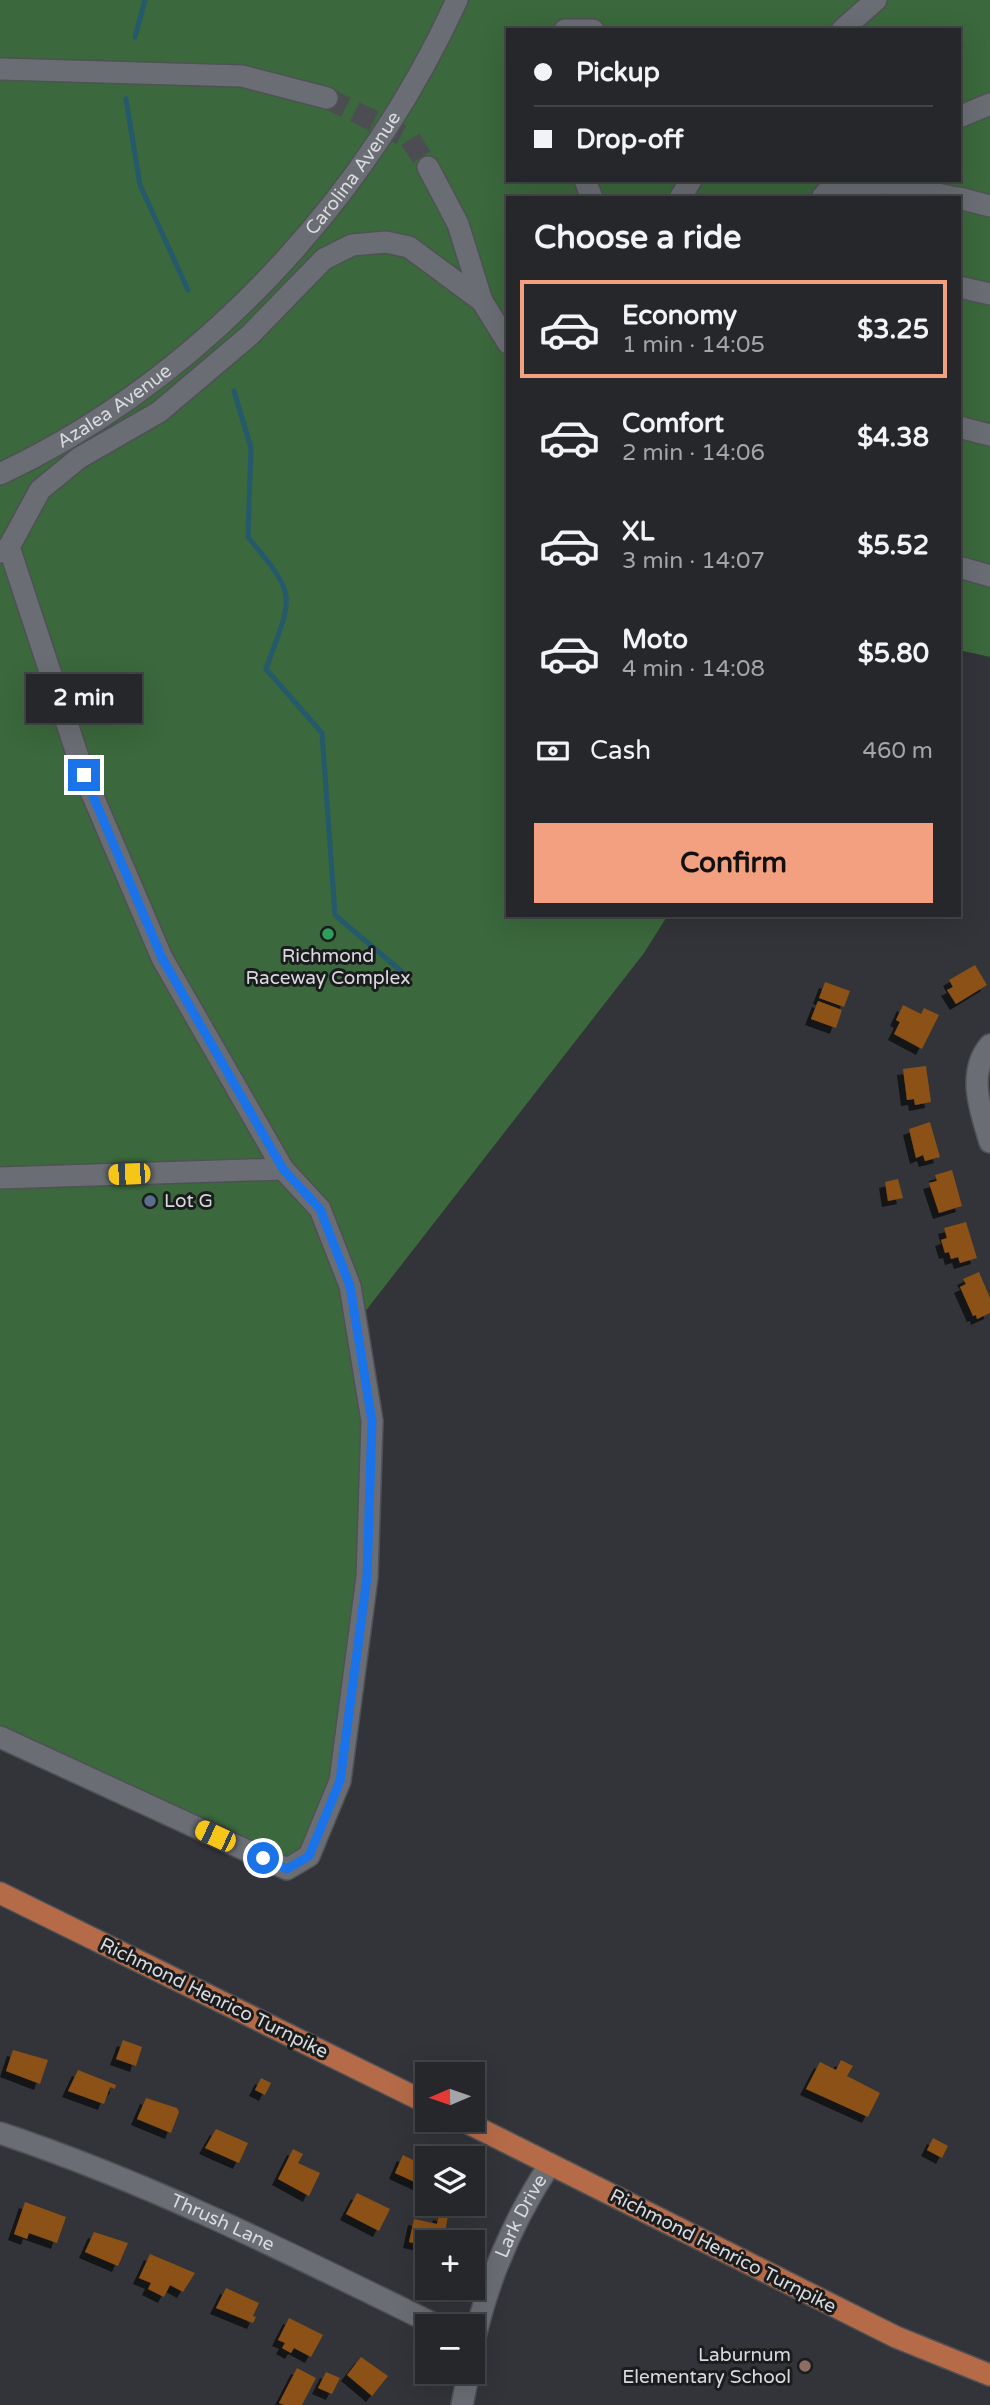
<!DOCTYPE html>
<html lang="en">
<head>
<meta charset="utf-8">
<style>
	:root { --surface:#26272b; --page:#323337; --text:#f1f3f6; --muted:#a4a5a9; --line:#424447; --accent:#f2a07f }
	body { margin:0; font-family:"Varela Round",sans-serif; background:var(--page); color:var(--text); height:100vh; display:flex; flex-direction:column; font-size:26px; white-space:nowrap }
	* { box-sizing:border-box; margin:0 }
	p { font-size:23px; color:var(--muted) }
	.icon { flex:none; width:38px; height:38px; fill:none; stroke:currentColor; stroke-width:2; stroke-linecap:round; stroke-linejoin:round }
	.map { position:relative; flex:1; overflow:hidden }
	.sheet { position:absolute; left:506px; top:196px; width:455px; height:721px; display:flex; flex-direction:column; background:var(--surface); border-radius:0px; box-shadow:0 7px 28px #0002,0 0 0 2px var(--line) }
	.sheet>* { flex:none }
	.banner { position:absolute; left:506px; top:28px; width:455px; height:154px; border-radius:0px; box-shadow:0 7px 28px #0002,0 0 0 2px var(--line); display:grid; align-content:center; height:154px; padding:0 28px; background:var(--surface) }
	.needle { width:46px; rotate:268deg }
	.tools { position:absolute; left:415px; top:2062px; display:grid; gap:14px }
	.tools a { display:grid; place-items:center; width:70px; height:70px; border-radius:0px; background:var(--surface); box-shadow:0 7px 28px #0002,0 0 0 2px var(--line); font-size:35px }
	.end { position:absolute; width:32px; height:32px; margin:-16px; border:9px solid #1a73e8; background:#fff; box-shadow:0 0 0 4px #fff }
	.from { border-radius:50% }
	.bubble { position:absolute; height:49px; border-radius:0px; background:var(--surface); box-shadow:0 7px 28px #0002,0 0 0 2px var(--line); font-size:23px; font-weight:700; line-height:49px; text-align:center }
	.car { position:absolute; width:21px; height:42px; margin:-21px -10px; border-radius:9px; box-shadow:0 0 5px 2px #0007; background:linear-gradient(#f5c518 24%,#345 0 40%,#f5c518 0 76%,#345 0 86%,#f5c518 0) }
	.banner b { display:flex; align-items:center; gap:24px; height:66px; font-size:26px }
	.banner b+b { border-top:2px solid var(--line) }
	.banner i { width:18px; height:18px; background:var(--text) }
	ul { padding:0; list-style:none }
	li { display:flex; align-items:center; gap:21px; height:98px; margin:0 14px 10px; padding:0 14px; border:4px solid transparent; border-radius:0px }
	li div { flex:1 }
	li b { display:block; font-size:26px }
	li em { font-style:normal; font-weight:700 }
	li.active { border-color:var(--accent) }
	li>.icon { width:63px; height:63px; stroke-width:1.5 }
	h2 { padding:0 28px; font-size:32px; line-height:84px }
	.pay { display:flex; align-items:center; gap:18px; height:77px; padding:0 28px; font-size:26px }
	.pay p { margin-inline-start:auto }
	.action { display:flex; gap:14px; margin-top:auto; padding:14px 28px }
	.action a { flex:1; height:80px; border-radius:0px; background:var(--accent); color:#111; font-size:28px; font-weight:700; line-height:80px; text-align:center }
	.map>svg:first-child { display:block }
</style>
</head>
<body>
<div class="map">
<svg width="990" height="2405" viewBox="0 0 990 2405">
	<defs>
		<filter id="shadow"><feDropShadow dx="-6" dy="6" stdDeviation="0" flood-color="#0009"/></filter>
	</defs>
	<rect width="100%" height="100%" fill="#323439"/>
	<path fill="#3b683c" fill-rule="evenodd" d="M0,0H990V657L959,650V198H508V915H668L644,953L364,1313L362,1532L334,1804L289,1875L0,1741ZM508,30H959V180H508Z"/>
	<g fill="none" stroke-linecap="round" stroke-linejoin="round">
		<g stroke="#245a6c" stroke-width="5">
			<path d="M135,37L145,0"/>
			<path d="M126,99L140,185L188,290"/>
			<path d="M234,391L251,448L248,537C300,599 292,595 266,669L322,733L335,915L407,976"/>
		</g>
	</g>
	<g fill="#8c5112" filter="url(#shadow)">
		<path d="M975,965L987,985L956,1004L947,990L953,987L949,980Z"/>
		<path d="M825,982L850,991L844,1007L819,998Z"/>
		<path d="M818,1001L842,1010L836,1028L811,1019Z"/>
		<path d="M903,1005L921,1014L924,1008L939,1015L922,1049L894,1034L900,1022L896,1020Z"/>
		<path d="M926,1066L931,1102L915,1105L914,1099L907,1100L903,1069Z"/>
		<path d="M930,1122L940,1157L925,1161L923,1155L916,1158L909,1129Z"/>
		<path d="M952,1170L962,1206L939,1213L929,1183L937,1181L935,1175Z"/>
		<path d="M898,1179L903,1198L888,1201L885,1182Z"/>
		<path d="M966,1222L977,1258L960,1263L958,1257L951,1259L949,1252L945,1253L941,1240L947,1238L944,1228Z"/>
		<path d="M979,1272L990,1298V1313L977,1319L976,1315L973,1316L960,1287L966,1284L963,1279Z"/>
		<path d="M123,2040L142,2047L136,2066L116,2059Z"/>
		<path d="M13,2050L48,2060L40,2084L6,2071Z"/>
		<path d="M841,2060L853,2066L847,2076L880,2093L868,2117L806,2089L820,2062L836,2070Z"/>
		<path d="M78,2070L116,2085L115,2089L110,2087L104,2104L68,2091Z"/>
		<path d="M261,2078L271,2083L265,2095L255,2090Z"/>
		<path d="M146,2098L177,2108L179,2112L171,2133L137,2119Z"/>
		<path d="M216,2129L248,2143L239,2163L205,2148Z"/>
		<path d="M933,2138L948,2146L942,2158L927,2150Z"/>
		<path d="M293,2149L303,2154L298,2163L320,2173L309,2196L278,2179Z"/>
		<path d="M403,2155L427,2167L419,2184L395,2173Z"/>
		<path d="M357,2193L390,2209L379,2231L346,2214Z"/>
		<path d="M25,2202L66,2217L57,2243L29,2233L27,2239L14,2234Z"/>
		<path d="M439,2214L448,2216L443,2242H427V2246L409,2242L414,2219L437,2224Z"/>
		<path d="M94,2232L128,2243L118,2266L85,2252Z"/>
		<path d="M150,2254L195,2273L183,2292L170,2285L164,2297L148,2289L151,2283L139,2278Z"/>
		<path d="M226,2288L259,2303L253,2316L256,2317L253,2323L216,2308Z"/>
		<path d="M289,2318L323,2335L311,2357L294,2348L291,2353L282,2348L285,2343L278,2340Z"/>
		<path d="M361,2357L388,2376L372,2396L347,2375Z"/>
		<path d="M297,2368L316,2378L302,2405H284L279,2403Z"/>
		<path d="M326,2372L340,2378L332,2394L318,2388Z"/>
	</g>
	<g fill="none" stroke-linecap="round" stroke-linejoin="round">
		<path stroke="#4b4d52" stroke-width="21" stroke-dasharray="21 10" stroke-linecap="butt" d="M327,98L410,139L428,167"/>
		<defs>
			<g id="minor">
				<path d="M565,30H593"/>
				<path d="M842,30L876,0"/>
				<path d="M0,69L242,76L327,98"/>
				<path d="M959,117L990,104"/>
				<path d="M428,167L458,224L482,301L508,343"/>
				<path d="M585,180L592,198"/>
				<path d="M680,198L691,180"/>
				<path d="M822,198L831,187L887,183L956,198"/>
				<path d="M959,198L990,206"/>
				<path d="M959,287L990,294"/>
				<path d="M959,427L990,435"/>
				<path id="s1" d="M0,474C201,379 365,201 457,0"/>
				<path d="M0,552L9,547L40,490L79,458L159,412L250,335L324,259L352,245L386,242L409,247L482,301"/>
				<path d="M959,567L990,576"/>
				<path d="M990,1045C966,1073 981,1112 990,1142"/>
				<path d="M0,1178L283,1169"/>
				<path d="M0,1737L287,1869L309,1856L340,1781L367,1577L372,1421L350,1286L320,1209L283,1169L162,958L84,775L9,547"/>
				<path id="s2" d="M0,2133C155,2185 291,2254 438,2326"/>
				<path id="s3" d="M472,2351C486,2283 512,2222 550,2164"/>
				<path d="M462,2405L469,2371"/>
			</g>
			<g id="major">
				<path d="M0,1893L427,2103"/>
				<path d="M460,2119L896,2337L990,2375"/>
			</g>
		</defs>
		<use href="#minor" stroke="#4f5155" stroke-width="24"/>
		<use href="#major" stroke="#4f5155" stroke-width="24"/>
		<use href="#minor" stroke="#6a6d73" stroke-width="21"/>
		<use href="#major" stroke="#b66b48" stroke-width="21"/>
	</g>
	<g fill="none" stroke-linecap="round" stroke-linejoin="round">
		<path stroke="#1a73e8" stroke-width="9" d="M84,775L162,958L283,1169L320,1209L350,1286L372,1421L367,1577L340,1781L309,1856L287,1869L263,1858"/>
	</g>
	<circle fill="#2e9e5b" stroke="#1b1c1e" stroke-width="2.5" cx="328" cy="934" r="7"/>
	<circle fill="#5c6f8a" stroke="#1b1c1e" stroke-width="2.5" cx="150" cy="1201" r="7"/>
	<circle fill="#8d6e63" stroke="#1b1c1e" stroke-width="2.5" cx="805" cy="2366" r="7"/>
	<g text-anchor="middle" dominant-baseline="central" stroke-width="6" stroke-linejoin="round" paint-order="stroke">
		<g font-size="19" fill="#d8dadd" stroke="#1b1c1e">
			<text stroke="none"><textPath href="#s1" startOffset="469">Carolina Avenue</textPath></text>
			<text stroke="none"><textPath href="#s1" startOffset="133">Azalea Avenue</textPath></text>
			<text transform="translate(214 1998) rotate(26)">Richmond Henrico Turnpike</text>
			<text stroke="none"><textPath href="#s3" startOffset="144">Lark Drive</textPath></text>
			<text stroke="none"><textPath href="#s2" startOffset="240">Thrush Lane</textPath></text>
			<text transform="translate(723 2251) rotate(27)">Richmond Henrico Turnpike</text>
		</g>
		<g font-size="19" fill="#d8dadd" stroke="#1b1c1e">
			<text x="328" y="956">Richmond<tspan x="328" dy="22">Raceway Complex</tspan></text>
			<text x="164" y="1201" text-anchor="start">Lot G</text>
			<text x="791" y="2355" text-anchor="end">Laburnum<tspan x="791" dy="22">Elementary School</tspan></text>
		</g>
	</g>
</svg>
<div class="tools">
<a><svg class="needle" viewBox="-14 -14 28 28"><path d="M0-13l5 13h-10z" fill="#e53935"/><path d="M0 13l5-13h-10z" fill="#a4a5a9"/></svg></a>
<a><svg class="icon" aria-label="layers" viewBox="0 0 24 24"><path d="M12 4l9 5-9 5-9-5zM3 14l9 5 9-5"/></svg></a>
<a>+</a>
<a>−</a>
</div>
<i class="end from" style="left:263px;top:1858px"></i>
<i class="end" style="left:84px;top:775px"></i>
<div class="bubble" style="left:26px;top:674px;width:116px">2 min</div>
<i class="car" style="left:129px;top:1174px;rotate:268deg"></i>
<i class="car" style="left:215px;top:1836px;rotate:295deg"></i>
<div class="banner">
<b><i class="from"></i>Pickup</b>
<b><i></i>Drop-off</b>
</div>
<section class="sheet">
<h2>Choose a ride</h2>
<ul>
<li class="active"><svg class="icon" aria-label="car" viewBox="0 0 24 24"><path d="M5 17H2v-5l4-1 3-4h7l3 4 3 1v5h-3M9 17h6M6 11h13"/><circle cx="7" cy="17" r="2"/><circle cx="17" cy="17" r="2"/></svg><div><b>Economy</b><p>1 min · 14:05</p></div><em>$3.25</em></li>
<li><svg class="icon" aria-label="car" viewBox="0 0 24 24"><path d="M5 17H2v-5l4-1 3-4h7l3 4 3 1v5h-3M9 17h6M6 11h13"/><circle cx="7" cy="17" r="2"/><circle cx="17" cy="17" r="2"/></svg><div><b>Comfort</b><p>2 min · 14:06</p></div><em>$4.38</em></li>
<li><svg class="icon" aria-label="car" viewBox="0 0 24 24"><path d="M5 17H2v-5l4-1 3-4h7l3 4 3 1v5h-3M9 17h6M6 11h13"/><circle cx="7" cy="17" r="2"/><circle cx="17" cy="17" r="2"/></svg><div><b>XL</b><p>3 min · 14:07</p></div><em>$5.52</em></li>
<li><svg class="icon" aria-label="car" viewBox="0 0 24 24"><path d="M5 17H2v-5l4-1 3-4h7l3 4 3 1v5h-3M9 17h6M6 11h13"/><circle cx="7" cy="17" r="2"/><circle cx="17" cy="17" r="2"/></svg><div><b>Moto</b><p>4 min · 14:08</p></div><em>$5.80</em></li>
</ul>
<div class="pay"><svg class="icon" aria-label="cash" viewBox="0 0 24 24"><path d="M3 7h18v10H3z"/><circle cx="12" cy="12" r="2"/></svg>Cash<p>460 m</p></div>
<div class="action"><a>Confirm</a></div>
</section>
</div>
</body>
</html>
